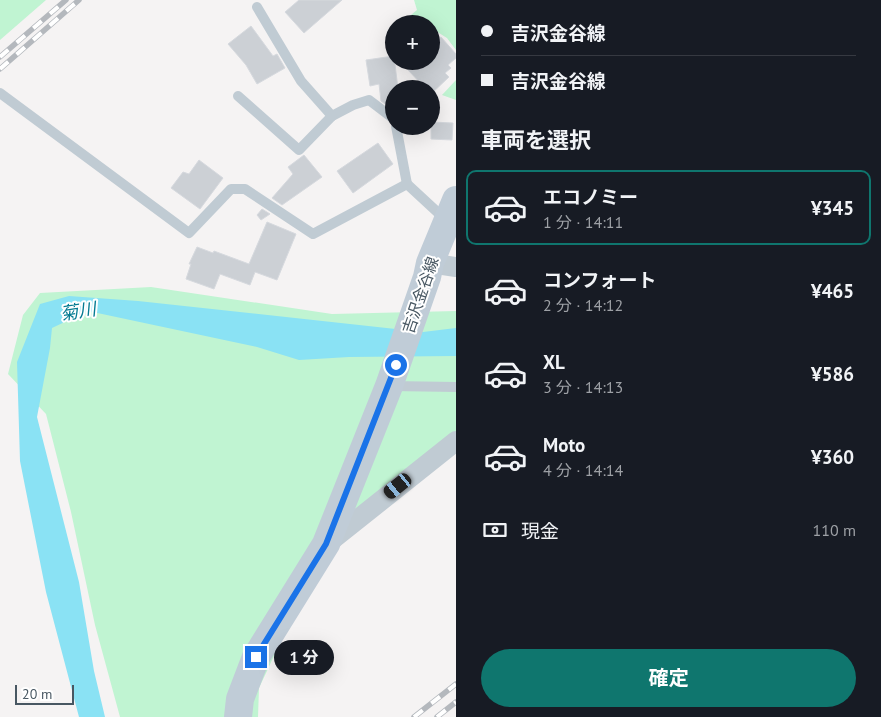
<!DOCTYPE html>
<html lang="ja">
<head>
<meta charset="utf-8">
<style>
	:root { --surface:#171b24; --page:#20242c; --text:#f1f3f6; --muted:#9ea1a6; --line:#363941; --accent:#0f766e }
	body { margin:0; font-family:"PT Sans","Noto Sans JP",sans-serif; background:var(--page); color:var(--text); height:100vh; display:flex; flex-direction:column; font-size:19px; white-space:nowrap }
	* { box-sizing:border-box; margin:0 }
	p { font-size:16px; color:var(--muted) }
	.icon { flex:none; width:28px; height:28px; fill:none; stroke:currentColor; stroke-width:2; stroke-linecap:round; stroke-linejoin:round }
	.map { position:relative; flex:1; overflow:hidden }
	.panel { display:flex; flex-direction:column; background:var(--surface); width:425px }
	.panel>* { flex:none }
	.guide { display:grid; align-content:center; height:110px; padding:0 25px; background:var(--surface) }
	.fabs { position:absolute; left:385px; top:15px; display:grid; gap:10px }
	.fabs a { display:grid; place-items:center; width:55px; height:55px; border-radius:50%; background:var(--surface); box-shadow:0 5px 20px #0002; font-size:25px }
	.scale { position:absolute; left:15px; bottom:12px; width:59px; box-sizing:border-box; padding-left:5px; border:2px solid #485762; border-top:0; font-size:14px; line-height:18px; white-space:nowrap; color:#485762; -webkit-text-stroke:4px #fff; paint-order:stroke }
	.end { position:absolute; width:22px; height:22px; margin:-11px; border:6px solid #1a73e8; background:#fff; box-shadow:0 0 0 2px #fff }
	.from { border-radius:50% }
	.bubble { position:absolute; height:35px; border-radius:18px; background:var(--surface); box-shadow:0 5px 20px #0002; font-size:16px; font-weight:700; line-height:35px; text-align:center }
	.car { position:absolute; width:15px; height:30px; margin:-15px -8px; border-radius:6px; box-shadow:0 0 4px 1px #0007; background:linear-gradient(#222 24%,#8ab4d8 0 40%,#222 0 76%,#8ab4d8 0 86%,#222 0) }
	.guide b { display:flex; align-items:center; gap:18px; height:48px; font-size:19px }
	.guide b+b { border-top:1px solid var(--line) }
	.guide i { width:12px; height:12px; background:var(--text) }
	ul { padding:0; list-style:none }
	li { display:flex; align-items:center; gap:15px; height:75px; margin:0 10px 8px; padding:0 15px; border:2px solid transparent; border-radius:10px }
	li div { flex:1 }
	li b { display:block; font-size:19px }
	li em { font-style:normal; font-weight:700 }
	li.current { border-color:var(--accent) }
	li>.icon { width:45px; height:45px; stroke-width:1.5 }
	h2 { padding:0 25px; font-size:22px; line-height:60px }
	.pay { display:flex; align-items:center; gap:12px; height:55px; padding:0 25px; font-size:19px }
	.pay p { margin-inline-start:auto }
	.action { display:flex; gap:10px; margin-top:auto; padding:10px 25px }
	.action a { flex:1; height:58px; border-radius:30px; background:var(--accent); color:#fff; font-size:20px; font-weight:700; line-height:58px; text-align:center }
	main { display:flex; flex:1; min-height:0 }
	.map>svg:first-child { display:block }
</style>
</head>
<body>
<main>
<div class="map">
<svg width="456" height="717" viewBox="0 0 456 717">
	<rect width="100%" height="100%" fill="#f5f3f3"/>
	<g fill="#c0f4d2">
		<path d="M0,0H46L0,40Z"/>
		<path d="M414,0H456V50L447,38L431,28V24H400L417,10Z"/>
		<path d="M456,80V100L442,95Z"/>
		<path d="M151,287L332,314L456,311V434L326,544L259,688L258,717H120L95,625L71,512L46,414L8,374L23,315L40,293Z"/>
	</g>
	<path fill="#8ae2f4" d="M69,296L138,301L423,332L456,328V356L349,357L299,360L257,347L88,311L52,328L50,348L37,417L79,582L94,671L105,717H79L46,592L20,461L17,362L40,304Z"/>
	<g fill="#ccd0d5" stroke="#d6d9de">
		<path d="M299,0H342L304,33L285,12Z"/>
		<path d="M251,26L273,56L277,54L285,68L257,84L246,65L228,44Z"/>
		<path d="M441,37L456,54V58L448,65L451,68L445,73L449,77L431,94V89H426L407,69L415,61H431V45Z"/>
		<path d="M394,56L398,89H394V110L381,101L379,84L370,86L366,60Z"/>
		<path d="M431,122L453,123L452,140L431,139Z"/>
		<path d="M378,143L393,164L353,193L337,171Z"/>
		<path d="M304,155L322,177L282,205L272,198L293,174L288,167Z"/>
		<path d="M199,160L223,178L200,209L171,188L183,172L189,174Z"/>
		<path d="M262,209L270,214L261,220L257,215Z"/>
		<path d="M267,222L296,234L277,280L255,272L250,285L220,274L214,289L186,279L191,264H189L197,247L213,253L214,251L249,264Z"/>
	</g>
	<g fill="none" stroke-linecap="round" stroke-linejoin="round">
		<g stroke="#c0cbd3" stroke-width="10">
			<path d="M257,7L301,81L332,116L353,105L369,100L394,119"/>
			<path d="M0,93L189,233L231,189H245L313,234L407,184L447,221"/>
			<path d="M238,96L299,150L332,116"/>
			<path d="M396,126L407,184"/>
			<path d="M390,386L456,387"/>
		</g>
		<g stroke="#c0cbd3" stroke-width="20">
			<path d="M430,263L456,267"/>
			<path d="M328,543L456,441"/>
		</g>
		<path stroke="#c0ccd7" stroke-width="28" d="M238,717L240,699L256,657L326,544L389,386L427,277L430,263L456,200"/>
		<defs>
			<g id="rail">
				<path d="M0,57L66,0"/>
				<path d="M0,69L79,0"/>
				<path d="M414,717L456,684"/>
				<path d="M437,717L456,702"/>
			</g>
		</defs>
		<use href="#rail" stroke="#b4b8bd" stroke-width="5.5"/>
		<use href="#rail" stroke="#fff" stroke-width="4" stroke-dasharray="11" stroke-linecap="butt"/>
	</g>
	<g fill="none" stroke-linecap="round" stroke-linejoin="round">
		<path stroke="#1a73e8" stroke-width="6" d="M256,657L326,544L396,365"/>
	</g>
	<g text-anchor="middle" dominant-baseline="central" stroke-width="4" stroke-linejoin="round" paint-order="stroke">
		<g font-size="16" fill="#485762" stroke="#fff">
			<text transform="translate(420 295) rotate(-71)">吉沢金谷線</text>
		</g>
		<g font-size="18" font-style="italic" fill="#057b92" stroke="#fff">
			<text transform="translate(78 311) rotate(-9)">菊川</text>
		</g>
	</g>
</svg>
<div class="fabs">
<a>+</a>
<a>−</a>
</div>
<div class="scale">20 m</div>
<i class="end from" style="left:396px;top:365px"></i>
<i class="end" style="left:256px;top:657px"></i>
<div class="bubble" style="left:274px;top:640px;width:60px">1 分</div>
<i class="car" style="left:398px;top:486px;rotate:231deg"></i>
</div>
<section class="panel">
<div class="guide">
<b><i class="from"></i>吉沢金谷線</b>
<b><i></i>吉沢金谷線</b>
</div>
<h2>車両を選択</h2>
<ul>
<li class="current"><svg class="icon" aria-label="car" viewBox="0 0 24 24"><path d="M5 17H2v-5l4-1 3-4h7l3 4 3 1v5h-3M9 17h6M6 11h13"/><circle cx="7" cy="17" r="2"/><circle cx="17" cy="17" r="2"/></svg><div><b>エコノミー</b><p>1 分 · 14:11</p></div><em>¥345</em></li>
<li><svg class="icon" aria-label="car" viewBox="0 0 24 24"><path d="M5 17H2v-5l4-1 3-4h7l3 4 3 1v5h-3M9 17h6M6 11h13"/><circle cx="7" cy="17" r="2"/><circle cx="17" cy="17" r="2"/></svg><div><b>コンフォート</b><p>2 分 · 14:12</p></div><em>¥465</em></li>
<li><svg class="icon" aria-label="car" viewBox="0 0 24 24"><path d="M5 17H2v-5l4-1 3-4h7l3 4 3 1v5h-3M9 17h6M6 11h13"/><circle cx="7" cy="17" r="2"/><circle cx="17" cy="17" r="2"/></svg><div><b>XL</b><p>3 分 · 14:13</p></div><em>¥586</em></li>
<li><svg class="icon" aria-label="car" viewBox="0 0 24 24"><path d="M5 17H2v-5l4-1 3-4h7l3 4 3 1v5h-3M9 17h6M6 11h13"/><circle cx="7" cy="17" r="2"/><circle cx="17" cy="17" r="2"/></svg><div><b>Moto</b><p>4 分 · 14:14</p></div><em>¥360</em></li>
</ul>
<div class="pay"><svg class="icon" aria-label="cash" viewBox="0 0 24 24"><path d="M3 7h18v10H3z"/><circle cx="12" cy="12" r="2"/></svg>現金<p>110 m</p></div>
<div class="action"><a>確定</a></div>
</section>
</main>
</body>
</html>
